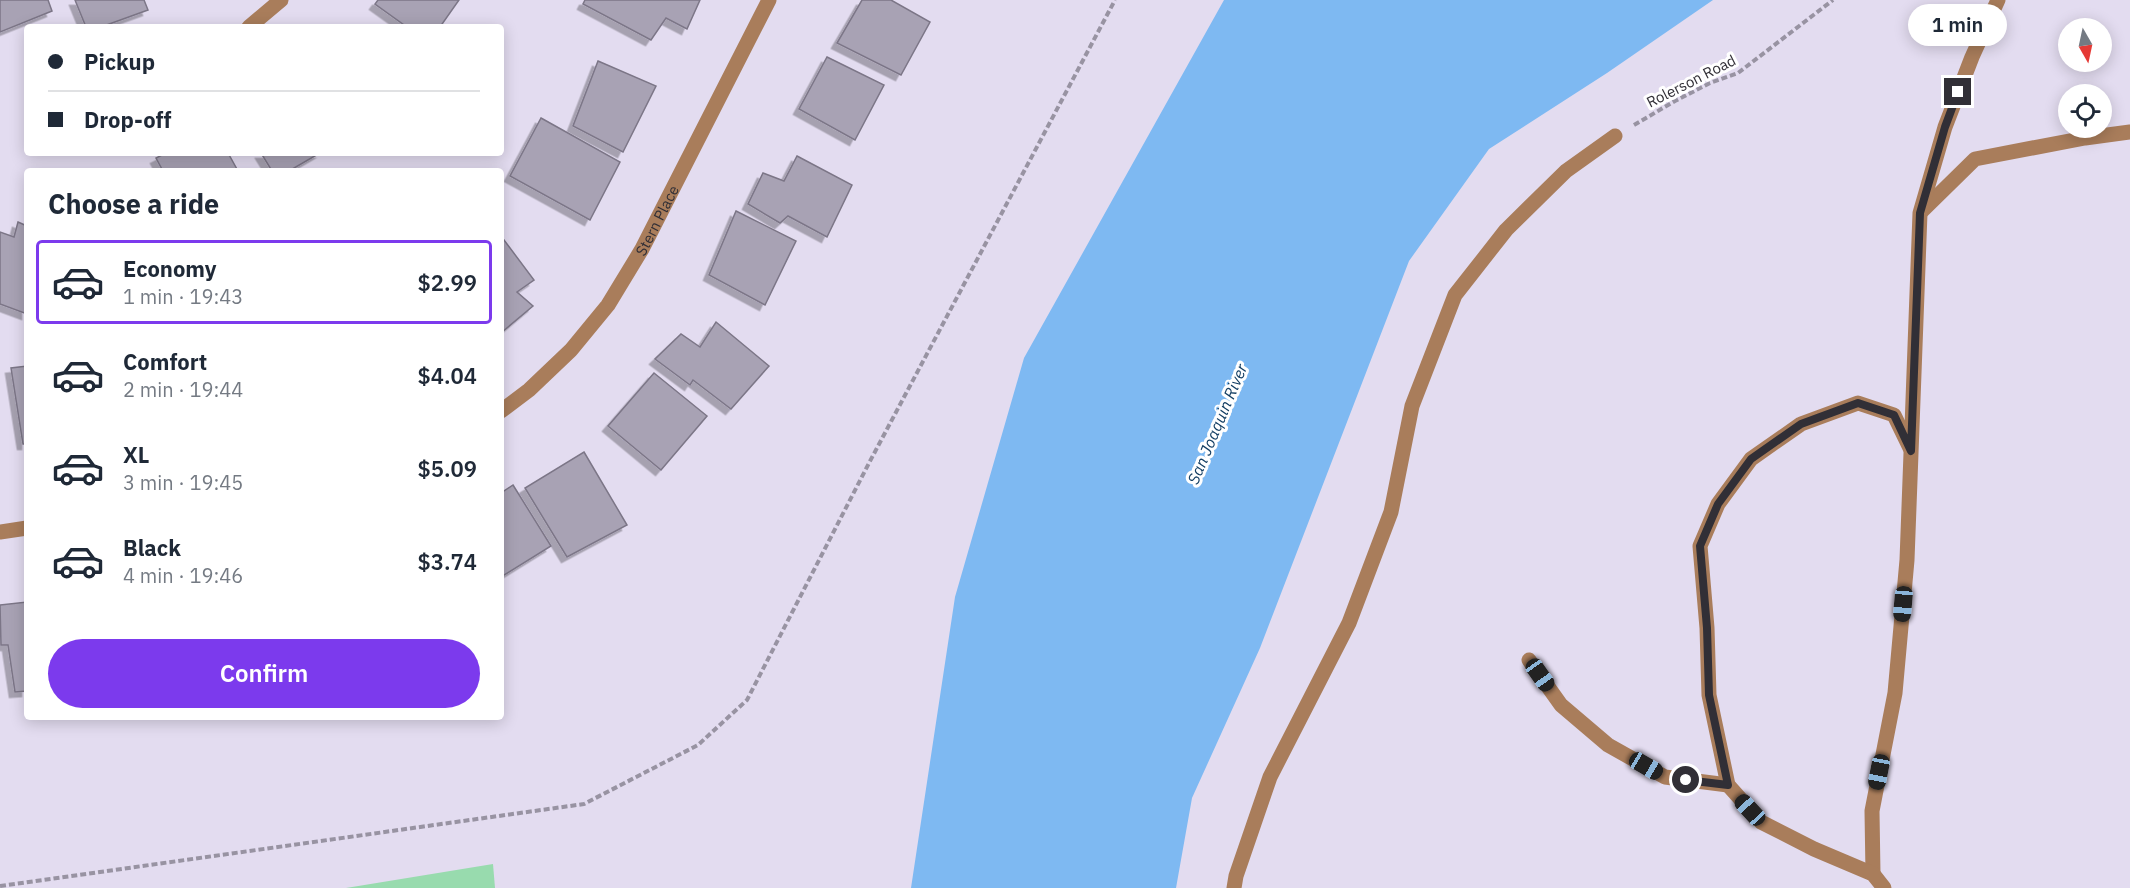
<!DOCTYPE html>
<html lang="en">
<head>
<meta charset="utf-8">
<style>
	:root { --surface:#fff; --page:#f2f2f3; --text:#1f2937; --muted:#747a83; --line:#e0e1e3; --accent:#7c3aed }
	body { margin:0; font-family:"IBM Plex Sans",sans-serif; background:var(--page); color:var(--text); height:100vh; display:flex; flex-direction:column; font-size:22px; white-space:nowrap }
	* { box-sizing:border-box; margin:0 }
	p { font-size:20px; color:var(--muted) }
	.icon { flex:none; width:33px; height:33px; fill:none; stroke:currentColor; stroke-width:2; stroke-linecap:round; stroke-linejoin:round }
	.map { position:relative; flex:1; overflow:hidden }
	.panel { position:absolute; left:24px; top:168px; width:480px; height:552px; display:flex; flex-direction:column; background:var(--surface); border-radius:6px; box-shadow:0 3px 15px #0003 }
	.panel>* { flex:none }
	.top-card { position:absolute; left:24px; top:24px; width:480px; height:132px; border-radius:6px; box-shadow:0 3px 15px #0003; display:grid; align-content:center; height:132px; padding:0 24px; background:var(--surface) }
	.needle { width:39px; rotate:171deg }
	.fabs { position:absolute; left:2058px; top:18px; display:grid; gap:12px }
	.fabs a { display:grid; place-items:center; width:54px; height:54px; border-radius:50%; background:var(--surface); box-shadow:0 3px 15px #0003; font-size:30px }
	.end { position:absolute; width:27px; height:27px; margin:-14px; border:8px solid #312f36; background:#fff; box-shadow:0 0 0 3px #fff }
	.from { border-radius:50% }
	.bubble { position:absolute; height:42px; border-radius:21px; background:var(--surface); box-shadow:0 3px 15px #0003; font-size:20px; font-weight:600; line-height:42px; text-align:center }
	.car { position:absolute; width:18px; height:36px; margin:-18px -9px; border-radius:8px; box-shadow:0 0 4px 2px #0007; background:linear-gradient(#222 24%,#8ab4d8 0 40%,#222 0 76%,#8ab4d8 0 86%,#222 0) }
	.top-card b { display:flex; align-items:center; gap:21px; height:57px; font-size:22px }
	.top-card b+b { border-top:2px solid var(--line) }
	.top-card i { width:15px; height:15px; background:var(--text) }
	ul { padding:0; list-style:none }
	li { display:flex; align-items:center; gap:18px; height:84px; margin:0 12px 9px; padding:0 12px; border:3px solid transparent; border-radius:6px }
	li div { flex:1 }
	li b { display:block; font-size:22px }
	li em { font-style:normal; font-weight:600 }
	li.current { border-color:var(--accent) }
	li>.icon { width:54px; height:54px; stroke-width:1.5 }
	h2 { padding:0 24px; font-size:27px; line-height:72px }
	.cta { display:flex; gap:12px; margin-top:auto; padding:12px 24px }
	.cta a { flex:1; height:69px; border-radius:36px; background:var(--accent); color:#fff; font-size:24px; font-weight:600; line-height:69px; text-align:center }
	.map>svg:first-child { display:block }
</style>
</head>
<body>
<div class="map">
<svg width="2130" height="888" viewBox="0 0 2130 888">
	<defs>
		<filter id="shadow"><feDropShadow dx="-5.5" dy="5.5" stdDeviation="0" flood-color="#0004"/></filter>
	</defs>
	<rect width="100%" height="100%" fill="#e3dcf0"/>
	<path fill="#98dbae" d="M493,864L495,888H346Z"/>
	<path fill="#7eb9f2" d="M1224,0H1713L1607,73L1489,149L1409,261L1260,648L1192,798L1176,888H911L955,597L1024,358Z"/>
	<g fill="#a8a2b4" stroke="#7c7687" stroke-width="1.5" filter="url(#shadow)">
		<path d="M0,0H48L52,11L0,32Z"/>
		<path d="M75,0H144L148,10L101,27H86Z"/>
		<path d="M378,0H459L440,27H407L375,4Z"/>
		<path d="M585,0H700L687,29L666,18L651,40L583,4Z"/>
		<path d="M862,0H891L930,22L901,75L837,43Z"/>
		<path d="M827,57L884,85L855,140L799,109Z"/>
		<path d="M598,61L656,86L623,152L573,126Z"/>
		<path d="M541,118L620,162L590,220L510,176Z"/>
		<path d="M166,153H228L238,171H163L156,158Z"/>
		<path d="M261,153H320L289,171H272Z"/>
		<path d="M797,156L852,185L827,237L788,216L780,223L748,204L763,173L784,181Z"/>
		<path d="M736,211L796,241L765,305L709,275Z"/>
		<path d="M18,222L27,226V314L0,304V232L14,237Z"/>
		<path d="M501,236L534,280L517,292L533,306L501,333Z"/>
		<path d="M716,322L769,366L731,409L693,380L690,385L655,359L681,334L700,347Z"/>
		<path d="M27,366V444H23L11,368Z"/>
		<path d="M654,373L707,416L661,470L608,426Z"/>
		<path d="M584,452L627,525L567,557L525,488Z"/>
		<path d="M513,485L551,546L501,577V493Z"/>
		<path d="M27,602V691L15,692L8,645H1L0,605Z"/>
	</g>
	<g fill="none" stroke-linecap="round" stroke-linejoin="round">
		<g stroke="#9893a2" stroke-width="4" stroke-dasharray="6 3" stroke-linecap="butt">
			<path d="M1634,125L1675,101L1710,83L1738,73L1833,0"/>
			<path d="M0,886L584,804L698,745L747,700L869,463L1115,0"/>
		</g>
		<g stroke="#a97d5b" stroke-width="15">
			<path d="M249,27L281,0"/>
			<path d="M1922,211L1975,159L2085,138L2130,132"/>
			<path id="s1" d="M501,411L529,390L571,350L608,305L642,249L769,0"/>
			<path d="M0,532L27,528"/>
			<path d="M1529,660L1561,705L1608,745L1665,777L1728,785"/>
			<path d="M1873,874L1872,811L1895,693L1907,560L1920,213L1945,127L1972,57L1998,0"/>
			<path d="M1234,888L1236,876L1270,777L1349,623L1391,512L1412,406L1455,295L1506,230L1566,171L1615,136"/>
			<path d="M1884,888L1873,874L1814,849L1761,822L1728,785L1709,695L1707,628L1700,546L1718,504L1751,459L1801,424L1858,403L1894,415L1910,448"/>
		</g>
	</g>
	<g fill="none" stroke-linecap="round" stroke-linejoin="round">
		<path stroke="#312f36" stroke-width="8" d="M1686,780L1728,785L1709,695L1707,628L1700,546L1718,504L1751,459L1801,424L1858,403L1894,415L1911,451L1920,213L1945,127L1958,92"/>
	</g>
	<g text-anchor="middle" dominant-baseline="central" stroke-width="6" stroke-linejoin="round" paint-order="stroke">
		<g font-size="15" fill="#312f36" stroke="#fff">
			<text transform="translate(1691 81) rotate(-27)">Rolerson Road</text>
			<text stroke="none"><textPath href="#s1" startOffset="249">Stern Place</textPath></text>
		</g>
		<g font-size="16" font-style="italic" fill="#143f64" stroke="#fff">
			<text transform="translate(1217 424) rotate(-67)">San Joaquin River</text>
		</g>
	</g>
</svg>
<div class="fabs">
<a><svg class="needle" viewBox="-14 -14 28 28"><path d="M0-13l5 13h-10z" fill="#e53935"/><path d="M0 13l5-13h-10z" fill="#747a83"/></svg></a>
<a><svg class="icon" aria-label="locate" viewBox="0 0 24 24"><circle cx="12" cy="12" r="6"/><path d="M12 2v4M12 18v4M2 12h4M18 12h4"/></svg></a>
</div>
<i class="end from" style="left:1686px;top:780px"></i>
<i class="end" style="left:1958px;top:92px"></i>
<div class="bubble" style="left:1908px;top:4px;width:99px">1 min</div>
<i class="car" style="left:1903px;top:604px;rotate:185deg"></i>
<i class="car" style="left:1540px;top:675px;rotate:145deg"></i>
<i class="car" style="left:1646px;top:766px;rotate:120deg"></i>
<i class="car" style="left:1879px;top:772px;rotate:191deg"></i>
<i class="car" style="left:1750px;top:810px;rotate:317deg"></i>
<div class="top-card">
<b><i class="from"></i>Pickup</b>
<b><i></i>Drop-off</b>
</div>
<section class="panel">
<h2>Choose a ride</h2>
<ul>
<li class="current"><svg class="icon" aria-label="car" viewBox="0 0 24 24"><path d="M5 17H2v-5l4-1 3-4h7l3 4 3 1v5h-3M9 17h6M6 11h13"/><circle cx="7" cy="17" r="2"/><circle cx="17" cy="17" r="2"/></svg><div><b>Economy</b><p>1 min · 19:43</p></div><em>$2.99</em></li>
<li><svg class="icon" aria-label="car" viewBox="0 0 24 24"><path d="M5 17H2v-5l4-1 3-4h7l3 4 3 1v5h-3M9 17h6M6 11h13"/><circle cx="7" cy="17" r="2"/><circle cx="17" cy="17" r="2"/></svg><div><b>Comfort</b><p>2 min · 19:44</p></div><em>$4.04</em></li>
<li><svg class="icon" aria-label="car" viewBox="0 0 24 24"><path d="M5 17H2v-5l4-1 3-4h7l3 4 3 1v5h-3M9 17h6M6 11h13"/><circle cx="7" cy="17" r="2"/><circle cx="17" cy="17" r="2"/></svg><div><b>XL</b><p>3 min · 19:45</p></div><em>$5.09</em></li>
<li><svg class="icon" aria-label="car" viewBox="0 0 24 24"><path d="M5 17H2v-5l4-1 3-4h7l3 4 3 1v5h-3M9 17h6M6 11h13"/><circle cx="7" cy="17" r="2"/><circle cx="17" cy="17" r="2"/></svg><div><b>Black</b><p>4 min · 19:46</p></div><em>$3.74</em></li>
</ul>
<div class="cta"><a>Confirm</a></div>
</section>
</div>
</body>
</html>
